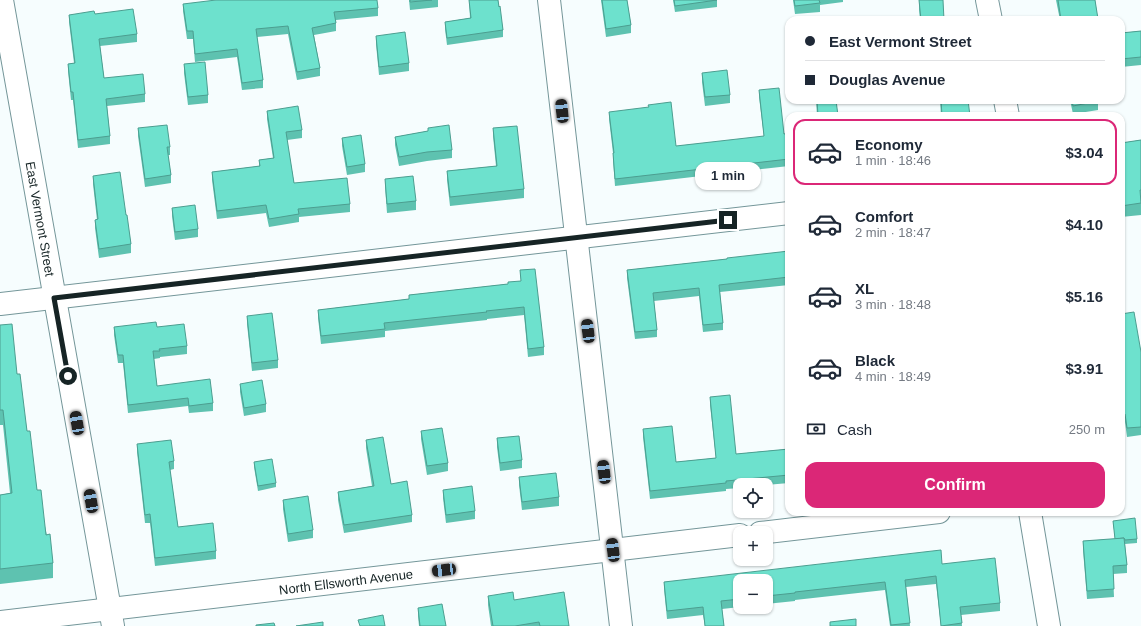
<!DOCTYPE html>
<html lang="en">
<head>
<meta charset="utf-8">
<style>
	:root { --surface:#fff; --page:#f2f2f3; --text:#1f2937; --muted:#747a83; --line:#e0e1e3; --accent:#db2777 }
	body { margin:0; font-family:Helvetica,sans-serif; background:var(--page); color:var(--text); height:100vh; display:flex; flex-direction:column; font-size:15px; white-space:nowrap }
	* { box-sizing:border-box; margin:0 }
	p { font-size:13px; color:var(--muted) }
	.icon { flex:none; width:22px; height:22px; fill:none; stroke:currentColor; stroke-width:2; stroke-linecap:round; stroke-linejoin:round }
	.map { position:relative; flex:1; overflow:hidden }
	.details { position:absolute; left:785px; top:112px; width:340px; height:404px; display:flex; flex-direction:column; background:var(--surface); border-radius:12px; box-shadow:0 1px 3px #0004 }
	.details>* { flex:none }
	.top-card { position:absolute; left:785px; top:16px; width:340px; height:88px; border-radius:12px; box-shadow:0 1px 3px #0004; display:grid; align-content:center; height:88px; padding:0 20px; background:var(--surface) }
	.controls { position:absolute; left:733px; top:478px; display:grid; gap:8px }
	.controls a { display:grid; place-items:center; width:40px; height:40px; border-radius:8px; background:var(--surface); box-shadow:0 1px 3px #0004; font-size:20px }
	.end { position:absolute; width:18px; height:18px; margin:-9px; border:5px solid #162425; background:#fff; box-shadow:0 0 0 2px #fff }
	.from { border-radius:50% }
	.bubble { position:absolute; height:28px; border-radius:12px; background:var(--surface); box-shadow:0 1px 3px #0004; font-size:13px; font-weight:600; line-height:28px; text-align:center }
	.car { position:absolute; width:12px; height:24px; margin:-12px -6px; border-radius:5px; box-shadow:0 0 3px 1px #0007; background:linear-gradient(#222 24%,#8ab4d8 0 40%,#222 0 76%,#8ab4d8 0 86%,#222 0) }
	.top-card b { display:flex; align-items:center; gap:14px; height:38px; font-size:15px }
	.top-card b+b { border-top:1px solid var(--line) }
	.top-card i { width:10px; height:10px; background:var(--text) }
	ul { padding:7px 0 0; list-style:none }
	li { display:flex; align-items:center; gap:12px; height:66px; margin:0 8px 6px; padding:0 12px; border:2px solid transparent; border-radius:12px }
	li div { flex:1 }
	li b { display:block; font-size:15px }
	li em { font-style:normal; font-weight:600 }
	li.active { border-color:var(--accent) }
	li>.icon { width:36px; height:36px; stroke-width:1.5 }
	.pay { display:flex; align-items:center; gap:10px; height:44px; padding:0 20px; font-size:15px }
	.pay p { margin-inline-start:auto }
	.primary-button { display:flex; gap:8px; margin-top:auto; padding:8px 20px }
	.primary-button a { flex:1; height:46px; border-radius:12px; background:var(--accent); color:#fff; font-size:16px; font-weight:600; line-height:46px; text-align:center }
	.map>svg:first-child { display:block }
</style>
</head>
<body>
<div class="map">
<svg width="1141" height="626" viewBox="0 0 1141 626">
	<rect width="100%" height="100%" fill="#f6fdfe"/>
	<g fill="none" stroke-linecap="round" stroke-linejoin="round">
		<defs>
			<g id="minor">
				<path d="M2,0L113,626"/>
				<path d="M549,0L621,626"/>
				<path d="M987,0L991,20"/>
				<path d="M1005,100L1008,116"/>
				<path d="M0,304L789,213"/>
				<path d="M1030,512L1049,626"/>
				<path d="M760,533L939,512"/>
				<path d="M0,622L740,535"/>
			</g>
		</defs>
		<use href="#minor" stroke="#749699" stroke-width="24"/>
		<use href="#minor" stroke="#fff" stroke-width="22"/>
	</g>
	<g fill="#5ec2b0">
		<path d="M409,0H438V7L410,10Z"/>
		<path d="M469,0H498L503,30V37L447,45L445,29V22L470,18Z"/>
		<path d="M601,0H627L631,25V33L606,37Z"/>
		<path d="M673,0H717V7L675,12Z"/>
		<path d="M793,0H843V2L820,5V12L795,14Z"/>
		<path d="M919,0L944,20H920L919,9Z"/>
		<path d="M1056,0H1095L1098,20H1060Z"/>
		<path d="M183,4L378,8V16L336,20V31L314,35L320,68V76L297,80L288,34L257,37L263,80V88L242,90L237,57L195,62L193,39H187L183,11Z"/>
		<path d="M95,14L137,34V42L100,46L104,78L145,94V102L107,106L110,136V144L78,148L73,100H71L68,71V64L74,63L69,22V15Z"/>
		<path d="M1141,31V65L1121,67V33Z"/>
		<path d="M376,36L409,63V71L379,75L376,44Z"/>
		<path d="M184,64L208,95V103L188,105L184,73Z"/>
		<path d="M702,73L730,95V103L705,106L702,82Z"/>
		<path d="M759,90L784,134L789,133V166L615,186L613,160V153L609,119V112L676,146L764,137L759,97Z"/>
		<path d="M816,100H836L838,116H817Z"/>
		<path d="M940,100L970,116H941Z"/>
		<path d="M1070,100H1098V110L1073,114Z"/>
		<path d="M267,111L302,130V138L287,140L294,183L350,204V212L299,217V222L269,227L266,213L217,219L212,180V172L259,166V160L273,158L267,119Z"/>
		<path d="M138,128L170,147V155H168L171,175V183L145,187L138,136Z"/>
		<path d="M428,128L452,150V158L427,161L399,166L395,145V137L428,131Z"/>
		<path d="M493,128L524,189V198L450,206L447,180V171L496,166L493,136Z"/>
		<path d="M342,138L365,164V172L347,175L342,146Z"/>
		<path d="M1141,140V215L1121,217V143Z"/>
		<path d="M93,176L126,215L131,244V253L99,258L95,228V220H97L93,184Z"/>
		<path d="M385,179L416,201V210L387,213L385,187Z"/>
		<path d="M172,208L198,229V237L175,240L172,216Z"/>
		<path d="M789,251V285L720,292L723,323V330L703,332L699,296L654,301L657,330V337L635,339L627,278V270L727,259Z"/>
		<path d="M520,270L544,347V355L528,357L524,315L487,319V320L385,331V337L321,344L318,318V310L409,299V295L508,284L521,281Z"/>
		<path d="M1121,314L1141,352V435L1127,437L1125,422H1124L1121,396Z"/>
		<path d="M247,316L278,360V368L252,371L247,324Z"/>
		<path d="M0,325L17,374L37,490L53,563V578L0,584V495L10,493L3,425H0Z"/>
		<path d="M114,327H157L187,346V354L160,357V358L154,359L157,386L213,403V411L189,413L188,406L128,413L123,363H118L114,335Z"/>
		<path d="M240,384L266,404V412L244,416L240,392Z"/>
		<path d="M710,397L736,454L789,449V483L766,485H740V488L726,489V491L650,499L643,437V429L676,462L716,458L710,405Z"/>
		<path d="M421,431L448,463V471L427,475L421,439Z"/>
		<path d="M497,438L522,460V468L500,471L497,447Z"/>
		<path d="M366,440L391,484L412,515V522L344,533L338,500V492L372,486L366,448Z"/>
		<path d="M137,444L174,461V469L170,470L178,527L216,551V559L155,566L150,523H145L137,452Z"/>
		<path d="M254,462L276,483V487L258,491L254,467Z"/>
		<path d="M519,477L559,497V506L522,510L519,485Z"/>
		<path d="M443,490L475,511V519L446,523L443,498Z"/>
		<path d="M283,500L313,530V538L288,542L283,509Z"/>
		<path d="M1113,521L1137,539V543L1125,544L1127,565V573L1113,574L1114,597L1087,599L1083,550V541L1115,539Z"/>
		<path d="M942,564L1000,603V611L961,615L962,626H941L936,584L906,587L910,626H890L885,590L795,600V601L766,604V581H740V607L722,609L724,626H705L703,615L667,619L664,589V582Z"/>
		<path d="M488,596L514,600L569,626H491L488,605Z"/>
		<path d="M418,608L446,626H419L418,616Z"/>
	</g>
	<g fill="#6de1cd" stroke="#4c9e90">
		<path d="M216,0H377L378,8L334,12L336,23L312,28L320,68L297,72L288,26L256,29L263,80L242,83L237,49L195,54L193,31H187L183,4Z"/>
		<path d="M410,0H432L410,2Z"/>
		<path d="M469,0H498L499,7L500,6L503,30L447,38L445,22L471,18Z"/>
		<path d="M602,0H627L631,25L606,29Z"/>
		<path d="M674,0H717L675,6Z"/>
		<path d="M794,0H819L820,3L795,6Z"/>
		<path d="M919,0H943L944,20H921Z"/>
		<path d="M1058,0H1095L1098,19L1093,20H1061Z"/>
		<path d="M133,9L137,34L99,39L104,78L143,74L145,94L106,99L110,136L78,140L73,92H71L68,64L75,63L69,15L94,11L95,14Z"/>
		<path d="M1141,31V57L1121,59V33Z"/>
		<path d="M405,32L409,63L379,67L376,36Z"/>
		<path d="M205,62L208,95L188,97L184,64Z"/>
		<path d="M727,70L730,95L705,97L702,73Z"/>
		<path d="M779,88L784,134L789,133V159L615,179L613,153H614L609,112L649,107L648,105L671,102L676,146L764,136L759,90Z"/>
		<path d="M817,100H836L838,116H818Z"/>
		<path d="M941,100H968L970,116H942Z"/>
		<path d="M1072,100H1098V101L1073,106Z"/>
		<path d="M298,106L302,130L286,132L294,183L347,178L350,204L298,209L299,214L269,219L266,205L217,211L212,172L260,166L259,160L274,158L267,111Z"/>
		<path d="M167,125L170,147H167L171,175L145,179L138,128Z"/>
		<path d="M449,125L452,150L427,152L399,157L395,137L428,131V128Z"/>
		<path d="M517,126L524,189L450,197L447,171L497,166L493,128Z"/>
		<path d="M361,135L365,164L347,167L342,138Z"/>
		<path d="M1141,140V190H1140L1141,203L1121,206V143Z"/>
		<path d="M120,172L126,215H127L131,244L99,249L95,220L98,219L93,176Z"/>
		<path d="M413,176L416,201L387,204L385,179Z"/>
		<path d="M195,205L198,229L175,232L172,208Z"/>
		<path d="M789,251V277L719,285L723,323L703,325L699,288L653,293L657,330L635,332L627,270L727,259V258Z"/>
		<path d="M535,269L544,347L528,349L524,307L486,311L487,312L384,323L385,329L321,336L318,310L409,299V295L508,284V282L521,281L520,270Z"/>
		<path d="M1134,312L1141,352V427L1127,428L1125,414H1124L1121,388V314Z"/>
		<path d="M272,313L278,360L252,363L247,316Z"/>
		<path d="M156,322L157,327L184,324L187,346L159,349L160,351H153L157,386L210,379L213,403L189,406L188,398L128,405L123,355H118L114,327Z"/>
		<path d="M12,324L17,374H20L27,431H30L37,490H41L46,535L50,534L53,563L0,569V495L12,493L3,410H0V325Z"/>
		<path d="M262,380L266,404L244,408L240,384Z"/>
		<path d="M730,395L736,454L789,449V475L726,481V483L650,491L643,429L672,426L676,462L716,458L710,397Z"/>
		<path d="M442,428L448,463L427,466L421,431Z"/>
		<path d="M519,436L522,460L500,463L497,438Z"/>
		<path d="M383,437L391,484L407,481L412,515L344,525L338,492L374,486L366,440Z"/>
		<path d="M171,440L174,461L169,462L178,527L213,523L216,551L155,558L150,514L145,515L137,444Z"/>
		<path d="M272,459L276,483L258,486L254,462Z"/>
		<path d="M556,473L559,497L522,502L519,477Z"/>
		<path d="M472,486L475,511L446,515L443,490Z"/>
		<path d="M308,496L313,530L288,534L283,500Z"/>
		<path d="M1135,518L1137,539L1125,540L1124,538L1115,539L1113,521Z"/>
		<path d="M1124,538L1127,565L1113,566L1114,589L1087,591L1083,541Z"/>
		<path d="M941,550L942,564L995,558L1000,603L960,607L962,623L941,626L936,576L905,580L910,623L891,625L885,582L795,592V593L766,596V581H740V599L721,601L724,626H705L703,607L667,611L664,582Z"/>
		<path d="M513,592L514,600L564,592L569,626H540L539,622L515,626H493L488,596Z"/>
		<path d="M442,604L446,626H420L418,608Z"/>
		<path d="M383,615L385,626H360L358,620Z"/>
		<path d="M856,619V626H830V622Z"/>
		<path d="M323,622V626H296Z"/>
		<path d="M274,623L275,626H256V625Z"/>
	</g>
	<g fill="none" stroke-linecap="round" stroke-linejoin="round">
		<path stroke="#162425" stroke-width="5" d="M68,376L54,298L728,220"/>
	</g>
	<g text-anchor="middle" dominant-baseline="central" stroke-width="3" stroke-linejoin="round" paint-order="stroke">
		<g font-size="13" fill="#162425" stroke="#fff">
			<text transform="translate(40 219) rotate(80)">East Vermont Street</text>
			<text transform="translate(346 582) rotate(-7)">North Ellsworth Avenue</text>
		</g>
	</g>
</svg>
<div class="controls">
<a><svg class="icon" aria-label="locate" viewBox="0 0 24 24"><circle cx="12" cy="12" r="6"/><path d="M12 2v4M12 18v4M2 12h4M18 12h4"/></svg></a>
<a>+</a>
<a>−</a>
</div>
<i class="end from" style="left:68px;top:376px"></i>
<i class="end" style="left:728px;top:220px"></i>
<div class="bubble" style="left:695px;top:162px;width:66px">1 min</div>
<i class="car" style="left:562px;top:111px;rotate:354deg"></i>
<i class="car" style="left:588px;top:331px;rotate:353deg"></i>
<i class="car" style="left:77px;top:423px;rotate:350deg"></i>
<i class="car" style="left:604px;top:472px;rotate:353deg"></i>
<i class="car" style="left:91px;top:501px;rotate:350deg"></i>
<i class="car" style="left:613px;top:550px;rotate:353deg"></i>
<i class="car" style="left:444px;top:570px;rotate:263deg"></i>
<div class="top-card">
<b><i class="from"></i>East Vermont Street</b>
<b><i></i>Douglas Avenue</b>
</div>
<section class="details">
<ul>
<li class="active"><svg class="icon" aria-label="car" viewBox="0 0 24 24"><path d="M5 17H2v-5l4-1 3-4h7l3 4 3 1v5h-3M9 17h6M6 11h13"/><circle cx="7" cy="17" r="2"/><circle cx="17" cy="17" r="2"/></svg><div><b>Economy</b><p>1 min · 18:46</p></div><em>$3.04</em></li>
<li><svg class="icon" aria-label="car" viewBox="0 0 24 24"><path d="M5 17H2v-5l4-1 3-4h7l3 4 3 1v5h-3M9 17h6M6 11h13"/><circle cx="7" cy="17" r="2"/><circle cx="17" cy="17" r="2"/></svg><div><b>Comfort</b><p>2 min · 18:47</p></div><em>$4.10</em></li>
<li><svg class="icon" aria-label="car" viewBox="0 0 24 24"><path d="M5 17H2v-5l4-1 3-4h7l3 4 3 1v5h-3M9 17h6M6 11h13"/><circle cx="7" cy="17" r="2"/><circle cx="17" cy="17" r="2"/></svg><div><b>XL</b><p>3 min · 18:48</p></div><em>$5.16</em></li>
<li><svg class="icon" aria-label="car" viewBox="0 0 24 24"><path d="M5 17H2v-5l4-1 3-4h7l3 4 3 1v5h-3M9 17h6M6 11h13"/><circle cx="7" cy="17" r="2"/><circle cx="17" cy="17" r="2"/></svg><div><b>Black</b><p>4 min · 18:49</p></div><em>$3.91</em></li>
</ul>
<div class="pay"><svg class="icon" aria-label="cash" viewBox="0 0 24 24"><path d="M3 7h18v10H3z"/><circle cx="12" cy="12" r="2"/></svg>Cash<p>250 m</p></div>
<div class="primary-button"><a>Confirm</a></div>
</section>
</div>
</body>
</html>
